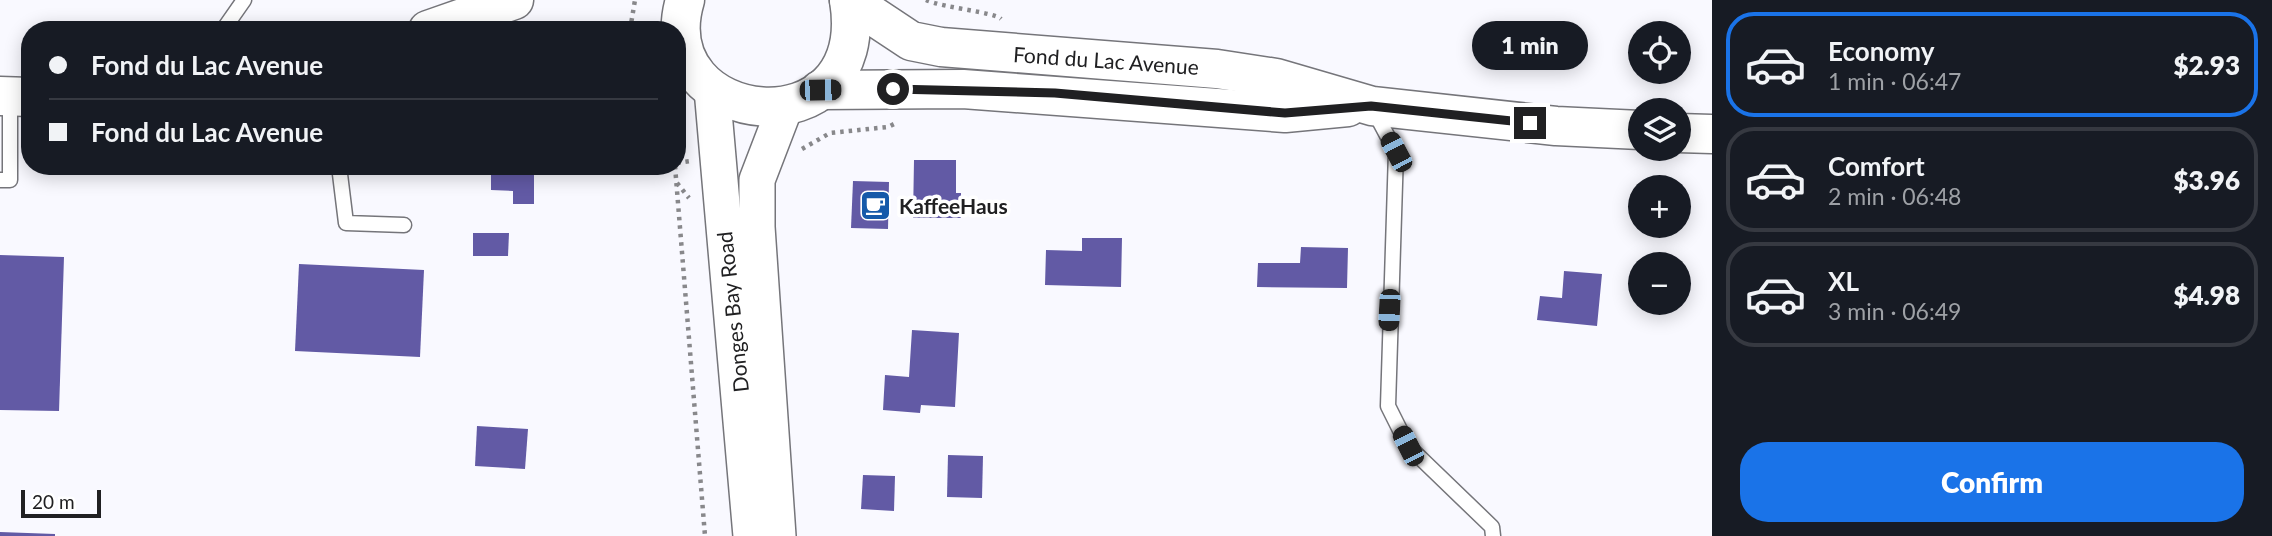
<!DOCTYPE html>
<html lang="en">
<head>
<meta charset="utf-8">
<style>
	:root { --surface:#171b24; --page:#20242c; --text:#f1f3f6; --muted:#9ea1a6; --line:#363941; --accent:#1a73e8 }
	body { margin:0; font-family:Lato,sans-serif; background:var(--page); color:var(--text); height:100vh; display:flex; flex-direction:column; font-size:26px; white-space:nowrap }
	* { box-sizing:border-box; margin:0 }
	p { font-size:23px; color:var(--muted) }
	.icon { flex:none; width:38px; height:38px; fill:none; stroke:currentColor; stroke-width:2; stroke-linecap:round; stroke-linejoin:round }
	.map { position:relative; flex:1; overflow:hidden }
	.sheet { display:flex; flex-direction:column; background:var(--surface); width:560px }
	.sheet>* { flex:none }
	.guide { position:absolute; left:21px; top:21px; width:665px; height:154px; border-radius:28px; box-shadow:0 4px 18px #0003; display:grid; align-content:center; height:154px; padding:0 28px; background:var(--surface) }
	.controls { position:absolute; left:1628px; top:21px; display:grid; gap:14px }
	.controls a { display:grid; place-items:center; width:63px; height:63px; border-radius:50%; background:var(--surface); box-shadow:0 4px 18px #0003; font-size:35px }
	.scale { position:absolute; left:21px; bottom:18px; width:80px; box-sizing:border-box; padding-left:7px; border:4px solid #202022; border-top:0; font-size:19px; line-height:24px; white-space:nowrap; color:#202022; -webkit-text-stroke:5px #fff; paint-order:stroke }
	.end { position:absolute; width:32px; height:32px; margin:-16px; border:9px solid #202022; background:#fff; box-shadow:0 0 0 4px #fff }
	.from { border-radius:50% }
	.bubble { position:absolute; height:49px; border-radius:24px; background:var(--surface); box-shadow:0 4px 18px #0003; font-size:23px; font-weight:800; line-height:49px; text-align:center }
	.car { position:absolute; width:21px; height:42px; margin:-21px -10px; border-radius:9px; box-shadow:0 0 5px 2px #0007; background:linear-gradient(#222 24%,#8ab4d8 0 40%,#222 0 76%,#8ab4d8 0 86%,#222 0) }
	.guide b { display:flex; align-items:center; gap:24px; height:66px; font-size:26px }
	.guide b+b { border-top:2px solid var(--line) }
	.guide i { width:18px; height:18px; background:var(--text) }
	ul { padding:12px 0 0; list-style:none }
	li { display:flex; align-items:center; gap:21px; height:105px; margin:0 14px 10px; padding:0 14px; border:4px solid var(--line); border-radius:28px }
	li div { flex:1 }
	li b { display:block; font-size:26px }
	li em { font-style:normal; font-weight:800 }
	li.selected { border-color:var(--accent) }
	li>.icon { width:63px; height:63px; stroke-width:1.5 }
	.cta { display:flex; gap:14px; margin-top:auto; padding:14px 28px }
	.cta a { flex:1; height:80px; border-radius:28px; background:var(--accent); color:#fff; font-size:28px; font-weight:800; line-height:80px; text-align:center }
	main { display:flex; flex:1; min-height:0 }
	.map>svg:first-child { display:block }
</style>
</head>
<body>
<main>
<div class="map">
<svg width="1712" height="536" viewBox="0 0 1712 536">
	<rect width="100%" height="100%" fill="#f9f9ff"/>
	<g fill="#625aa5">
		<path d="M914,160H956V193H961V218H913Z"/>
		<path d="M491,166H534V204H513V191L491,190Z"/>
		<path d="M853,181L889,182L888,229L851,228Z"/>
		<path d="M473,233H509L508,256H473Z"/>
		<path d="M1082,238H1122L1121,287L1045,285L1046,250L1082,251Z"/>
		<path d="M1301,247L1348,248L1347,288L1257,287L1258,263H1300Z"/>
		<path d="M0,255L64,257L59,411L0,410Z"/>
		<path d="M299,264L424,270L420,357L295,351Z"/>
		<path d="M1564,271L1602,274L1597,326L1537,320L1540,296L1562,298Z"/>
		<path d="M912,330L959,333L955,407L921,405L920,413L883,410L885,375L909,377Z"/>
		<path d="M477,426L528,429L525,469L475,466Z"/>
		<path d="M948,455L983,456L982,498L947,497Z"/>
		<path d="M863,475L895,476L894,511L861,509Z"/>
		<path d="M0,532L55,534V536H0Z"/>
	</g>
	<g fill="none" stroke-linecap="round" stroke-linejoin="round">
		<defs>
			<g id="service">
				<path d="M223,30L244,0"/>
				<path d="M1374,111L1396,152L1388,406L1408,446L1492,527L1493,536"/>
				<path d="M339,166L346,223L404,225"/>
				<path d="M0,180H10V98"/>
			</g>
			<g id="tertiary">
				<path d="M712,89L751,536"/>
				<path d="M778,536L757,227V180L785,107"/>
			</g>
			<g id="primary">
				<path d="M685,0C647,129 874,155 849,0"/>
				<path d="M849,0L911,41L941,47L1217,69L1276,78L1372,106L1556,126L1640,130"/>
				<path d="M428,30L514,0"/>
				<path d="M820,90L963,89L1285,113L1348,107"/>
				<path d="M0,96L30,97"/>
				<path d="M1678,133L1712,134"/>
			</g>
		</defs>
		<use href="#service" stroke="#75757a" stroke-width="17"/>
		<use href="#tertiary" stroke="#75757a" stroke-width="38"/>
		<use href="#primary" stroke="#75757a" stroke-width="41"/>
		<g stroke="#88888b" stroke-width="4.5" stroke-dasharray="3.5 5" stroke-linecap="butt">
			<path d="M926,0C944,8 994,12 1001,19"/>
			<path d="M630,30L635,0"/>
			<path d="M802,149L830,133L888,127L896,123"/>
			<path d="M677,163L690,161"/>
			<path d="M675,166L705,536"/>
			<path d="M677,183L689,198"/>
		</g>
		<use href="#service" stroke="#fff" stroke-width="14"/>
		<use href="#tertiary" stroke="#fff" stroke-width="35"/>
		<use href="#primary" stroke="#fff" stroke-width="38"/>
	</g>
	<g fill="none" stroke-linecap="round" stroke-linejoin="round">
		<path stroke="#202022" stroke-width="9" d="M893,89L1055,93L1285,113L1371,106L1530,123"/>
	</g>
	<defs>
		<symbol id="cafe-square" viewBox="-11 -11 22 22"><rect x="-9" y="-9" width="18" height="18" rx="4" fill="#1559a9" stroke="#fff"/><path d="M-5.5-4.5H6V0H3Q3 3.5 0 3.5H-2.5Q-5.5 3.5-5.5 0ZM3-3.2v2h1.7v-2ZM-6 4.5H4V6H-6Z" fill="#fff"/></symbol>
	</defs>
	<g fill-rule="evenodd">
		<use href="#cafe-square" x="858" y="188" width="35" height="35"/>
	</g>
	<g text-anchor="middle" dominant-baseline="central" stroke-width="7" stroke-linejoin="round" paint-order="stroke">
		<g font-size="21" fill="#202022" stroke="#fff">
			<text transform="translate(1106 60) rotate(4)">Fond du Lac Avenue</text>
			<text transform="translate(732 312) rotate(-96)">Donges Bay Road</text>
		</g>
		<g font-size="21" font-weight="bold" fill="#202022" stroke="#fff" text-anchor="start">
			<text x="899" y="205">KaffeeHaus</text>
		</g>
	</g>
</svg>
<div class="controls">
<a><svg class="icon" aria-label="locate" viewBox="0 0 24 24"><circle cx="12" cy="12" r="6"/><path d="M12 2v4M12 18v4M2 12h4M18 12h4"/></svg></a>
<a><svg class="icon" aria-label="layers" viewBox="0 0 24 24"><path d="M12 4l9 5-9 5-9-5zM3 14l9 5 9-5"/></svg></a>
<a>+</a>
<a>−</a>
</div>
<div class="scale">20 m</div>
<i class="end from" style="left:893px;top:89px"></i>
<i class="end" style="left:1530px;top:123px"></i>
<div class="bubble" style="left:1472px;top:21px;width:116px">1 min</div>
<i class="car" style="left:820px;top:90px;rotate:89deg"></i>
<i class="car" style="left:1396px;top:152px;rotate:332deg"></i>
<i class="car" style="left:1389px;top:310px;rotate:183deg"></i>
<i class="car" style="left:1408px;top:446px;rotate:333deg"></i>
<div class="guide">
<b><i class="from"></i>Fond du Lac Avenue</b>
<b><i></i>Fond du Lac Avenue</b>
</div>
</div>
<section class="sheet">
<ul>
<li class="selected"><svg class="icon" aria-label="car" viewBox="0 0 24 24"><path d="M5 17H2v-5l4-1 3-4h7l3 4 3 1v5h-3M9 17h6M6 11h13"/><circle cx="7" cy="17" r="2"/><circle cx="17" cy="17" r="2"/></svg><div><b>Economy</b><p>1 min · 06:47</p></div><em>$2.93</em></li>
<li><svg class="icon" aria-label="car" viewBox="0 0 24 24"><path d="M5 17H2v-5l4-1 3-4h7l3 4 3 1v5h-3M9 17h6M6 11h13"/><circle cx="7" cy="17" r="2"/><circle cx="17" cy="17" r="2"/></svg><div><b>Comfort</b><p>2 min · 06:48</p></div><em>$3.96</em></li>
<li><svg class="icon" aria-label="car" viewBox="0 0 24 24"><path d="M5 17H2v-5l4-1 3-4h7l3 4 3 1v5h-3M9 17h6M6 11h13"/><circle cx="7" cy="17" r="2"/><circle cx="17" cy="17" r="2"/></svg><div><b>XL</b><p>3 min · 06:49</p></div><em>$4.98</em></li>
</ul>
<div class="cta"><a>Confirm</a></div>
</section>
</main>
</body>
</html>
